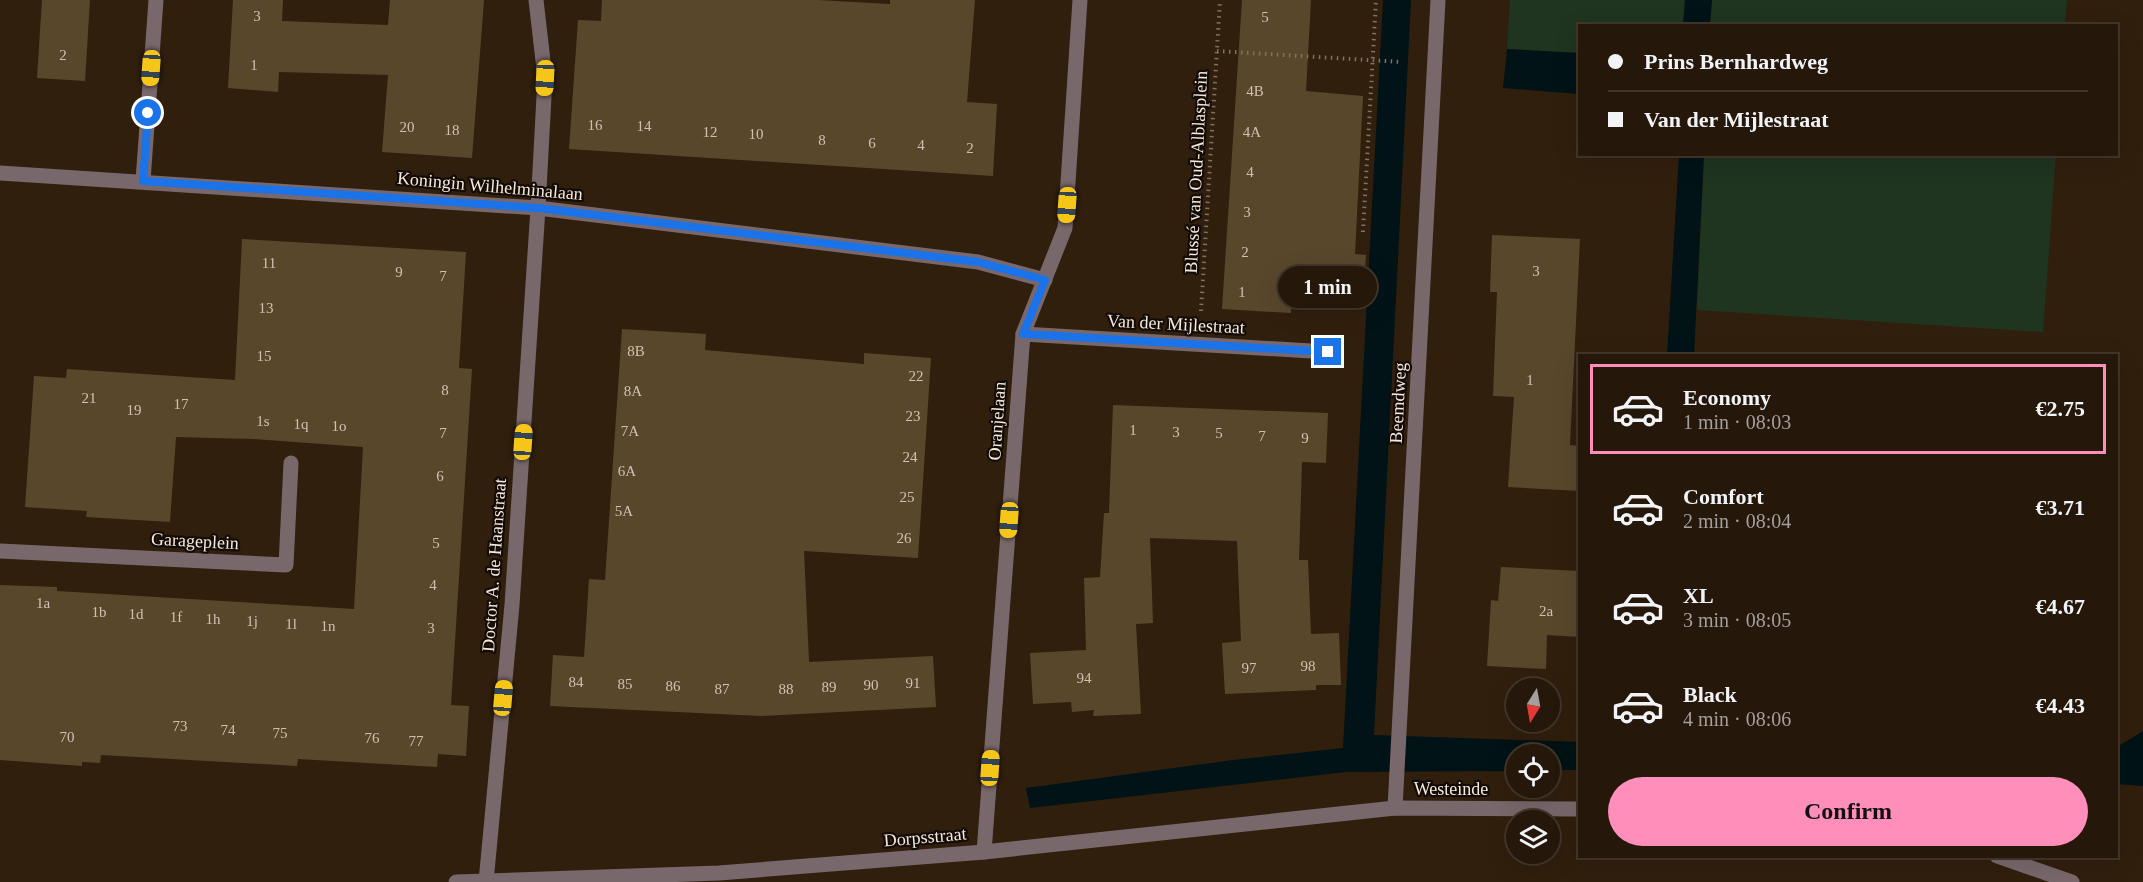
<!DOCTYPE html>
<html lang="en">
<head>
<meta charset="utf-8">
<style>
	:root { --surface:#25170a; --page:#312418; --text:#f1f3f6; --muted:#a39f9c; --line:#42362b; --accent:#ff8eba }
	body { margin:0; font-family:Georgia,serif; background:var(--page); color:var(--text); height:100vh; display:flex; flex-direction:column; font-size:22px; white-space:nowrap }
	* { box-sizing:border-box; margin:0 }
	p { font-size:20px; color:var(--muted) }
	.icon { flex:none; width:33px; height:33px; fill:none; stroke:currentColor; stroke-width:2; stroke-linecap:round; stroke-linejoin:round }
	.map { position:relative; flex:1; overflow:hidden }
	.drawer { position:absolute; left:1578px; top:354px; width:540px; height:504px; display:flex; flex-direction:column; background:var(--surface); border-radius:0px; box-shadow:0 6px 24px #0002,0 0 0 2px var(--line) }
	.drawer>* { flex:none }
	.guide { position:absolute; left:1578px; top:24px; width:540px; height:132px; border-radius:0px; box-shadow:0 6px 24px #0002,0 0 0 2px var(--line); display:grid; align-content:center; height:132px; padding:0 30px; background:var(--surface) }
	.needle { width:39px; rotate:191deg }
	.buttons { position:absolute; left:1506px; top:678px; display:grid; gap:12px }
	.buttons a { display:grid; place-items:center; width:54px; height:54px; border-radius:50%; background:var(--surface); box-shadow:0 6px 24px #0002,0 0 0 2px var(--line); font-size:30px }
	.end { position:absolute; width:27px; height:27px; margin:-14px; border:8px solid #1a73e8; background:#fff; box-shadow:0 0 0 3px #fff }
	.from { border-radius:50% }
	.bubble { position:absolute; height:42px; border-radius:21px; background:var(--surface); box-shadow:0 6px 24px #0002,0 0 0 2px var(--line); font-size:20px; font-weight:800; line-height:42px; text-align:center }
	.car { position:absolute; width:18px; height:36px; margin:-18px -9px; border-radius:8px; box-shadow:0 0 4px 2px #0007; background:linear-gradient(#f5c518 24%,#345 0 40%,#f5c518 0 76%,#345 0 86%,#f5c518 0) }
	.guide b { display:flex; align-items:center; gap:21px; height:57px; font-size:22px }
	.guide b+b { border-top:2px solid var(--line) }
	.guide i { width:15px; height:15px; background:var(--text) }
	ul { padding:10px 0 0; list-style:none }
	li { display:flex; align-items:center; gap:18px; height:90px; margin:0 12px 9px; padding:0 18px; border:3px solid transparent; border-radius:0px }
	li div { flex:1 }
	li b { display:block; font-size:22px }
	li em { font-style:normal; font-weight:800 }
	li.on { border-color:var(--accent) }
	li>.icon { width:54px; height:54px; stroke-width:1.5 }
	.primary-button { display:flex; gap:12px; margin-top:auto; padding:12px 30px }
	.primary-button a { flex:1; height:69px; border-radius:36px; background:var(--accent); color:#111; font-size:24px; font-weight:800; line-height:69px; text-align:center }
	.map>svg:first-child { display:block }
</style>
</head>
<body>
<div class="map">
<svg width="2143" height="882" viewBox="0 0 2143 882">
	<rect width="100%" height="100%" fill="#311f0d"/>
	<g fill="#1f3520">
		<path d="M1510,0H1685L1683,25L1580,26L1579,53L1507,49Z"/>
		<path d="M1712,0H2067L2065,25L1710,26Z"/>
		<path d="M1704,155H2056L2043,332L1697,310Z"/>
	</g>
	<g fill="#011316">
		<path d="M1383,0H1411L1374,735L1579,742V770H1550V754H1516V771L1346,772L1030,808L1026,788L1233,760L1343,748Z"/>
		<path d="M1685,0H1712L1710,25H1683Z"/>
		<path d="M1507,49L1579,53V94L1503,88Z"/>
		<path d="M1679,155H1704L1694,355H1667Z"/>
		<path d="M2143,731V786L2117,784V747Z"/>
	</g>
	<g fill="#59472c">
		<path d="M42,0H90L85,81L37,78Z"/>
		<path d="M233,0H283L282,21L388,25L390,0H484L472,158L382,152L388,75L279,72L278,92L228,88Z"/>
		<path d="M602,0H818L890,4V0H975L967,102L997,104L993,176L569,149L578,20L601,21Z"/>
		<path d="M1242,0H1311L1306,91L1363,96L1355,254L1366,255L1363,299L1292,293L1291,313L1222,309Z"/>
		<path d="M1492,235L1580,239L1570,445L1580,446V491L1508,487L1514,397L1493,396L1497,292H1490Z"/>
		<path d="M242,239L466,252L459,368L472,369L451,705L469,706L466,756L438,754L437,767L298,759L297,766L101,755L100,763L82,762V766L0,760V585L57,587V591L354,609L363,447L253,439L176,437L170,522L86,517L87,511L25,507L34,376L66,378L67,369L235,380Z"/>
		<path d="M622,329L706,334L705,350L864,364V353L931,358L918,558L804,551L809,662L933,656L936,707L761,716L550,706L553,655L584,657L589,579L605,580Z"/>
		<path d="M1113,405L1328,413L1326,463L1302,462L1299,560H1308L1311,634L1339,633L1341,685H1316V690L1225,694L1222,643L1241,641L1237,541L1150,538L1153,623L1136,624L1141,714L1093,716L1094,710L1072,712L1071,702L1033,704L1030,653L1086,650L1084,578L1100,577L1104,513H1109Z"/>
		<path d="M1501,567L1580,571V637L1547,635L1546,669L1487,666L1491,600L1498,601Z"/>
	</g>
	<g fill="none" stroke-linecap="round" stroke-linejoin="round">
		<g stroke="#817162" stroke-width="4" stroke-dasharray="1.5 4.5" stroke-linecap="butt">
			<path d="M1217,51L1402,62"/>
			<path d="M1363,232L1376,0"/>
			<path d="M1201,311L1220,0"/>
		</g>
		<path stroke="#78686c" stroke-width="15" d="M0,551L286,565L291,463"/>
		<g stroke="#78686c" stroke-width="15">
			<path d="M0,173L538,208L978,262L1045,280"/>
			<path d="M143,181L156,0"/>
			<path d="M1023,334L1328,352"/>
			<path d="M1395,808L1438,0"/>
			<path d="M984,852L1023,334L1065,228L1080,0"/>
			<path d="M486,882L512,605L538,208L545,78L536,0"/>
		</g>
		<g stroke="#78686c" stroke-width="15">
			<path d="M1997,856L2072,882"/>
			<path d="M456,882L719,873L984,852L1395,808L1580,809"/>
		</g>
	</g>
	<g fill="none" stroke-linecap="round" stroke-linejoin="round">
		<path stroke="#1a73e8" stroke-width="8" d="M148,113L143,181L538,208L978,262L1045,280L1023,334L1328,352"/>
	</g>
	<g text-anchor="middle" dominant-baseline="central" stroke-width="4.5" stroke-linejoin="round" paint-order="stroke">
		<g font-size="15" fill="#cfc0b2">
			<text x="257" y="16">3</text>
			<text x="1265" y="17">5</text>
			<text x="63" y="55">2</text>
			<text x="254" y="65">1</text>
			<text x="1255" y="91">4B</text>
			<text x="595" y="125">16</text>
			<text x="644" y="126">14</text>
			<text x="407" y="127">20</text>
			<text x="452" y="130">18</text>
			<text x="710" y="132">12</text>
			<text x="1252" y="132">4A</text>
			<text x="756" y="134">10</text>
			<text x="822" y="140">8</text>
			<text x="872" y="143">6</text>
			<text x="921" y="145">4</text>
			<text x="970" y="148">2</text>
			<text x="1250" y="172">4</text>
			<text x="1247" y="212">3</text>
			<text x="1245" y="252">2</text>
			<text x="269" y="263">11</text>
			<text x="1536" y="271">3</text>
			<text x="399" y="272">9</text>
			<text x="443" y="276">7</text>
			<text x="1242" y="292">1</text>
			<text x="266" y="308">13</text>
			<text x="636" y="351">8B</text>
			<text x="264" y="356">15</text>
			<text x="916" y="376">22</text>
			<text x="1530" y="380">1</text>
			<text x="445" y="390">8</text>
			<text x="633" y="391">8A</text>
			<text x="89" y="398">21</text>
			<text x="181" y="404">17</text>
			<text x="134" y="410">19</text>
			<text x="913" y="416">23</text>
			<text x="263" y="421">1s</text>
			<text x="301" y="424">1q</text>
			<text x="339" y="426">1o</text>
			<text x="1133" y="430">1</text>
			<text x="630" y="431">7A</text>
			<text x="1176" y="432">3</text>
			<text x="443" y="433">7</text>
			<text x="1219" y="433">5</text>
			<text x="1262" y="436">7</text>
			<text x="1305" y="438">9</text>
			<text x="910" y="457">24</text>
			<text x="627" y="471">6A</text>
			<text x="440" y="476">6</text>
			<text x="907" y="497">25</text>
			<text x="624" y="511">5A</text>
			<text x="904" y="538">26</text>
			<text x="436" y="543">5</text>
			<text x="433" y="585">4</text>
			<text x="43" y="603">1a</text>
			<text x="1546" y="611">2a</text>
			<text x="99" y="612">1b</text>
			<text x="136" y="614">1d</text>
			<text x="176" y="617">1f</text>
			<text x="213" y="619">1h</text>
			<text x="252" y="621">1j</text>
			<text x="291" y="624">1l</text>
			<text x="328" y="626">1n</text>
			<text x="431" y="628">3</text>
			<text x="1308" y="666">98</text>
			<text x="1249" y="668">97</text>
			<text x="1084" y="678">94</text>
			<text x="576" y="682">84</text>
			<text x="913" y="683">91</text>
			<text x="625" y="684">85</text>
			<text x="871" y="685">90</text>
			<text x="673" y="686">86</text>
			<text x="829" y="687">89</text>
			<text x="722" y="689">87</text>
			<text x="786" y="689">88</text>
			<text x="180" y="726">73</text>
			<text x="228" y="730">74</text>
			<text x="280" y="733">75</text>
			<text x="67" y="737">70</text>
			<text x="372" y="738">76</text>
			<text x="416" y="741">77</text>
		</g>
		<g font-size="18" fill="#f6e9de" stroke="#130b05">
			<text transform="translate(1196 172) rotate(-87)">Blussé van Oud-Alblasplein</text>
			<text transform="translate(490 186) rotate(5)">Koningin Wilhelminalaan</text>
			<text transform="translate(1176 324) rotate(3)">Van der Mijlestraat</text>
			<text transform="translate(1398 403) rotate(-87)">Beemdweg</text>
			<text transform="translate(997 421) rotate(-86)">Oranjelaan</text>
			<text transform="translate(195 541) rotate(3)">Garageplein</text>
			<text transform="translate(494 565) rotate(-86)">Doctor A. de Haanstraat</text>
			<text x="1451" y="789">Westeinde</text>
			<text transform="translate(925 837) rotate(-5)">Dorpsstraat</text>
		</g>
	</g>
</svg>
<div class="buttons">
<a><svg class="needle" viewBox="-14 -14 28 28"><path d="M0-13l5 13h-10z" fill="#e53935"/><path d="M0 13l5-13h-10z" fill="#a39f9c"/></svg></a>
<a><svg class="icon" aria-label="locate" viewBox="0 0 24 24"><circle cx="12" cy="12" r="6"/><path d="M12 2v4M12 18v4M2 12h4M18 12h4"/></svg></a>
<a><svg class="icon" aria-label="layers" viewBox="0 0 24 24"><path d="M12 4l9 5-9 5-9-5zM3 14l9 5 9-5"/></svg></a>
</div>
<i class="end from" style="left:148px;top:113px"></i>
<i class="end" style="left:1328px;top:352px"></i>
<div class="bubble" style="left:1278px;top:266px;width:99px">1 min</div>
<i class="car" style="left:151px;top:68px;rotate:184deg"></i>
<i class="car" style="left:545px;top:78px;rotate:183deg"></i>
<i class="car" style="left:1067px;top:205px;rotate:184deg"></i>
<i class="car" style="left:523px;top:442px;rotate:4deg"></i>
<i class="car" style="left:1009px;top:520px;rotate:184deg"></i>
<i class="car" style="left:503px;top:698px;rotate:5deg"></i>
<i class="car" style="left:990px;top:768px;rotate:4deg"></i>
<div class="guide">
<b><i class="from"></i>Prins Bernhardweg</b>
<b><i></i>Van der Mijlestraat</b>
</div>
<section class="drawer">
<ul>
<li class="on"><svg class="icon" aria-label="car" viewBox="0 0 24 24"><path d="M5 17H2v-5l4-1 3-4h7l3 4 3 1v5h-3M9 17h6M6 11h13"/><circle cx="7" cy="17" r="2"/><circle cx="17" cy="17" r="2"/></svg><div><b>Economy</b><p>1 min · 08:03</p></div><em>€2.75</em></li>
<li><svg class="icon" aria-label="car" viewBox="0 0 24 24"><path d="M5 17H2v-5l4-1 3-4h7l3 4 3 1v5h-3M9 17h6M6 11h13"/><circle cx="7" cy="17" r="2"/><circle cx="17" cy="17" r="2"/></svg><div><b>Comfort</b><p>2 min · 08:04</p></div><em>€3.71</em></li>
<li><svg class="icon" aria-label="car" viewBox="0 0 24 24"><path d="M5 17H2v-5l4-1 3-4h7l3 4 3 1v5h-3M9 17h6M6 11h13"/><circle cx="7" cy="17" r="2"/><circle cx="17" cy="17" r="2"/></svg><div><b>XL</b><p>3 min · 08:05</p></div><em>€4.67</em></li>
<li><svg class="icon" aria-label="car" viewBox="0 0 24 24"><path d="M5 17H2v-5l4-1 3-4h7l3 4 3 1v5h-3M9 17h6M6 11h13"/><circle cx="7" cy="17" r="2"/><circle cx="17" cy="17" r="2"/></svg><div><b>Black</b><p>4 min · 08:06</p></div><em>€4.43</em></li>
</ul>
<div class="primary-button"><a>Confirm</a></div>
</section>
</div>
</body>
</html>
